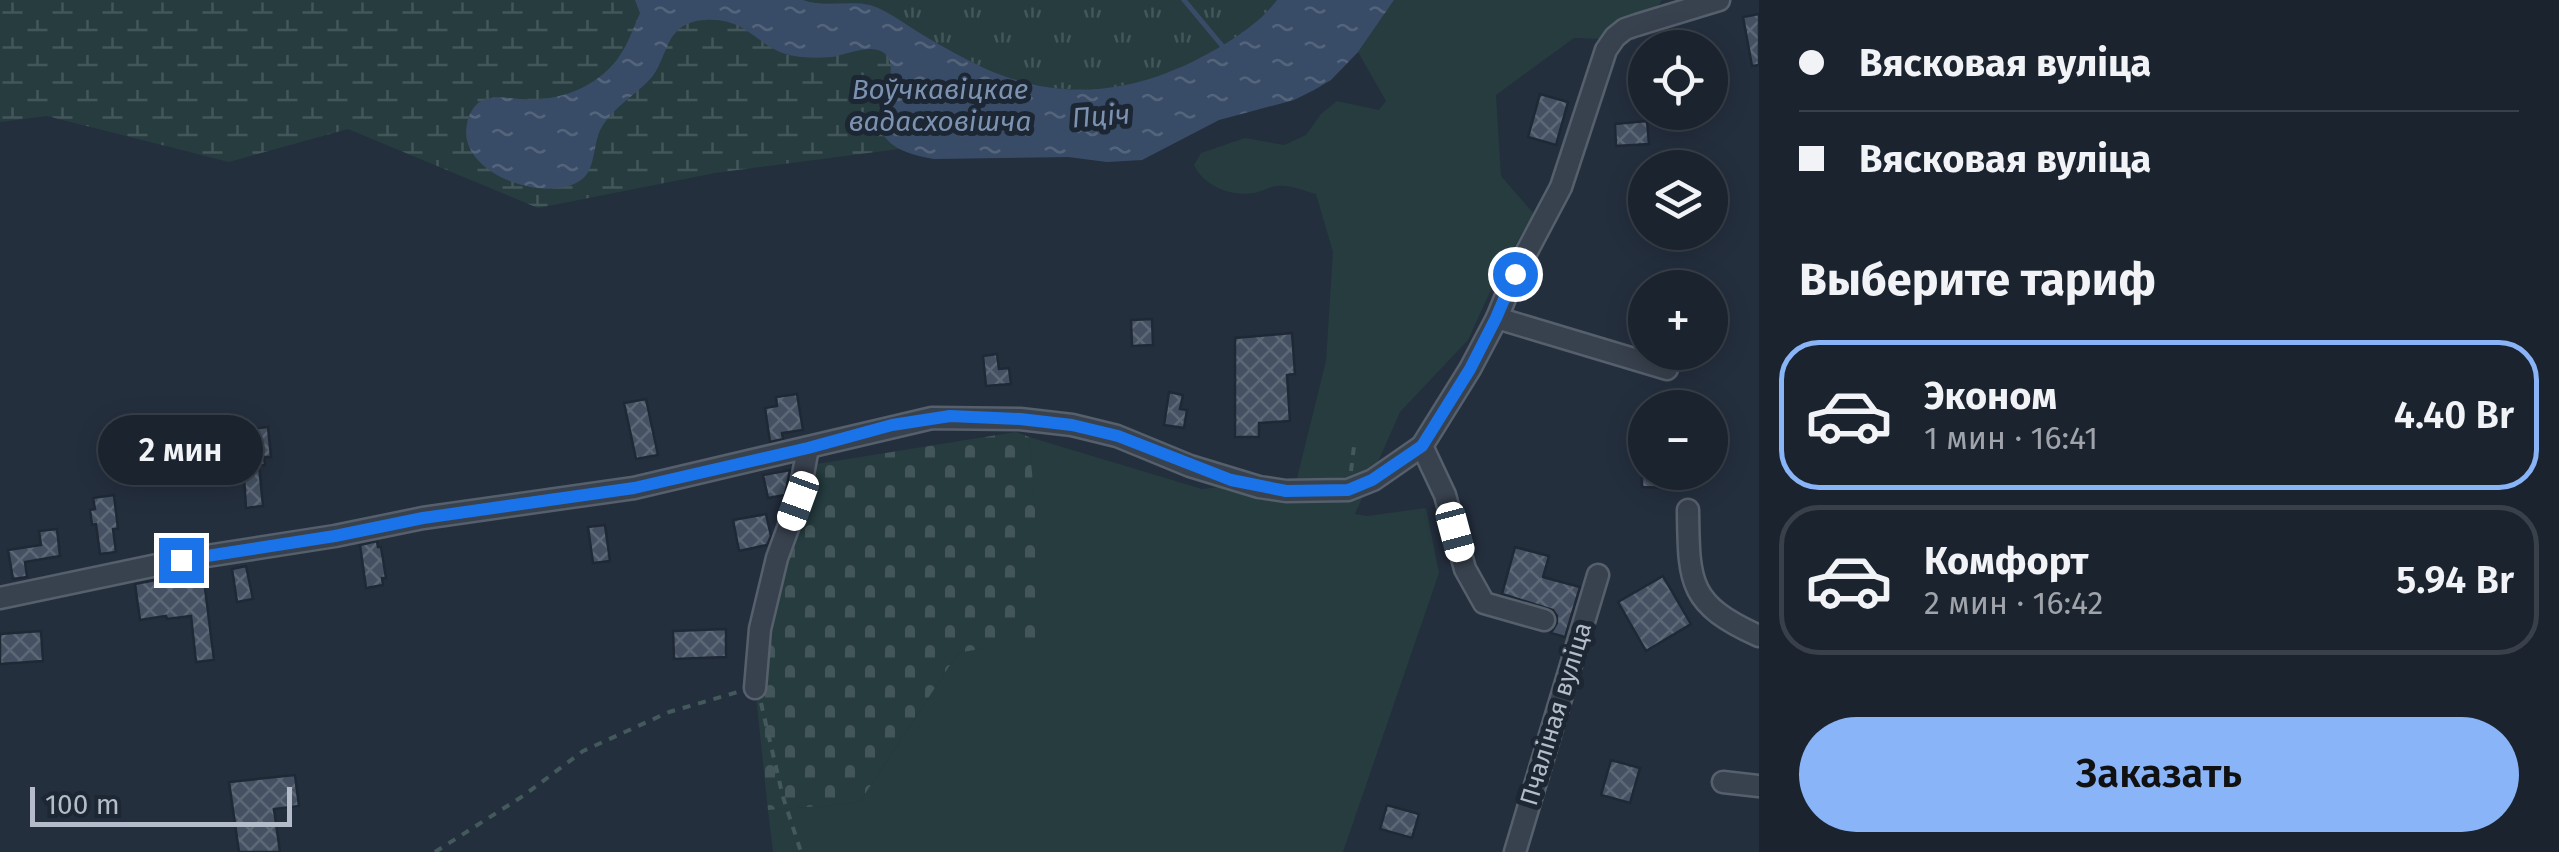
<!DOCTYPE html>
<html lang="ru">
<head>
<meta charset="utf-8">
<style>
	:root { --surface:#1b232e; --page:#242b36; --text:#f1f3f6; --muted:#a0a4aa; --line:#39404a; --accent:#8ab4f8 }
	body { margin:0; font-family:"Fira Sans",sans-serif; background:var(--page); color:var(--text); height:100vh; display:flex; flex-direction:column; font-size:38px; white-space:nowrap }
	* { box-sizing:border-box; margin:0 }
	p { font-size:32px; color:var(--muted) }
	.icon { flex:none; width:55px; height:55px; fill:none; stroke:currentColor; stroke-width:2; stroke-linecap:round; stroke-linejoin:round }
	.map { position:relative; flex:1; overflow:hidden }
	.drawer { display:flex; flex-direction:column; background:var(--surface); width:800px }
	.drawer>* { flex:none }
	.banner { display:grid; align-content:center; height:220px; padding:0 40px; background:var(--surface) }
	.controls { position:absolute; left:1628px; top:30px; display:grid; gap:20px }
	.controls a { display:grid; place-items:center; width:100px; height:100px; border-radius:50%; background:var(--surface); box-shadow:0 5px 25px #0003,0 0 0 2px var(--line); font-size:50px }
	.scale { position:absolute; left:30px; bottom:25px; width:262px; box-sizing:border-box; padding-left:10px; border:5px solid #b4bcc9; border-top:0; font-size:28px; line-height:35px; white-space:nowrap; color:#b4bcc9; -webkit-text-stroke:8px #1d2633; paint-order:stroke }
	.end { position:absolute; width:45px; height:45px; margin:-22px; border:12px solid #1a73e8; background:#fff; box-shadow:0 0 0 5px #fff }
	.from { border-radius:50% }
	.bubble { position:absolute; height:70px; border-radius:35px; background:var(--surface); box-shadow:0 5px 25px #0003,0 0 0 2px var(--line); font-size:32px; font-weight:600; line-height:70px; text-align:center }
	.car { position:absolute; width:30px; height:60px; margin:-30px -15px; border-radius:12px; box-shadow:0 0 8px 2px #0007; background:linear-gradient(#fff 24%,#345 0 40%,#fff 0 76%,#345 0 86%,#fff 0) }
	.banner b { display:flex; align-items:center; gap:35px; height:95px; font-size:38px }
	.banner b+b { border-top:2px solid var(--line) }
	.banner i { width:25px; height:25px; background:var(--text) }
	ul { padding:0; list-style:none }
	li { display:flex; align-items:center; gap:30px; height:150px; margin:0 20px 15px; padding:0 20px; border:5px solid var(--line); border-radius:40px }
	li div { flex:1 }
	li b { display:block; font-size:38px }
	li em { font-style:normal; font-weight:600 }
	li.selected { border-color:var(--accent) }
	li>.icon { width:90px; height:90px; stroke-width:1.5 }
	h2 { padding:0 40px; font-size:45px; line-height:120px }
	.button { display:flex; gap:20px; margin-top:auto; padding:20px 40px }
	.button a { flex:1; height:115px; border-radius:60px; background:var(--accent); color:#111; font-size:40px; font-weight:600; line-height:115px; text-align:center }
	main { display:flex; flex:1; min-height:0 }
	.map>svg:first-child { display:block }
</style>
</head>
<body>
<main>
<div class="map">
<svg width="1759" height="852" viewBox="0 0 1759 852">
	<defs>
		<pattern id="wetland-marsh" width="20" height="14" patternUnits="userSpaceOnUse" patternTransform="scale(2.5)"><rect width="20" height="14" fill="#263c3f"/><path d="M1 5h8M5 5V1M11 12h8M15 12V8" fill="none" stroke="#435659"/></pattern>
		<pattern id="cemetery-stones" width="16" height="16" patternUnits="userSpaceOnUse" patternTransform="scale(2.5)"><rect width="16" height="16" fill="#263c3f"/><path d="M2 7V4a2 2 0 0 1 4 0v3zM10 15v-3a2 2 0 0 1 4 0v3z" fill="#435659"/></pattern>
		<pattern id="park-tufts" width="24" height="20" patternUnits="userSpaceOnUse" patternTransform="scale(2.5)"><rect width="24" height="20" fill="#263c3f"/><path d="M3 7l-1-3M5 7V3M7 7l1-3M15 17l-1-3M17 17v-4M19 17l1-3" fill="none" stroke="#435659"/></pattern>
		<pattern id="water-ripples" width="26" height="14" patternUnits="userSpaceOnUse" patternTransform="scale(2.5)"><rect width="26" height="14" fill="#394c67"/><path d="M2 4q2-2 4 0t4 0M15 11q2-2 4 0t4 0" fill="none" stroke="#53647b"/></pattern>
		<pattern id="building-cross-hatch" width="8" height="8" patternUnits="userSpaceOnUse" patternTransform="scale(2.5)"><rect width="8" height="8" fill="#455162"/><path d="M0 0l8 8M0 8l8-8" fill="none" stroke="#5d6877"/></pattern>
	</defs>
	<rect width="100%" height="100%" fill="#242f3e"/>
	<path fill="#263c3f" d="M1394,0H1662L1635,40L1574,38L1496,95L1501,176L1534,214L1499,272L1468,340L1400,412L1355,514L1367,516L1426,508L1439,573L1343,852H773L768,810L859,803L958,653L1045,636L1029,437L1202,489L1297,478L1326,361L1333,252L1316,194C1305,191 1289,184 1277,186C1270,186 1262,192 1255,193C1231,197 1204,186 1194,165L1201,153L1245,138L1284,145L1306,135L1321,114L1337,101L1379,110L1386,101L1358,52Z"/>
	<path fill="url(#wetland-marsh)" d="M0,0H1277L924,36L899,149L715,173L538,208L348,129L229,162L47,116L0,122Z"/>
	<path fill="url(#cemetery-stones)" d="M1016,432L1029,437L1046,637L958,653L859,803L768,810L755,686L811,465Z"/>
	<path fill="url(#park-tufts)" d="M803,0H1277C1261,21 1241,34 1218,48C1144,93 1064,104 984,68C963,58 943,47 923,35C906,25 889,11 870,5C848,0 825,8 803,0Z"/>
	<path fill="url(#water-ripples)" d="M635,0H803C825,8 847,0 870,5C889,11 906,25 923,35C943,47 963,58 984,68C1066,105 1143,92 1218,48C1241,34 1261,21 1277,0H1394L1358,52L1331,80L1314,90L1294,100L1219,120L1142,160L1107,162L1068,157L934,159C829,142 914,76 884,53C871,43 846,55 832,57C819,58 806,58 794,56C758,50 749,17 705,20C695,20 684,24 677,31C665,43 663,63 652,77C637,94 615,106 603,125C592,141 597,169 581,180C546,205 456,173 467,124C468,116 472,109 477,104C490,94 506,98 521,99C557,102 593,89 616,61C627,47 633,29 640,13Z"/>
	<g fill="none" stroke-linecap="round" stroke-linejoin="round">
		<path stroke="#394c67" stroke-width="5" d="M1184,0L1224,48"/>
	</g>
	<g fill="url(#building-cross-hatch)" stroke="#1f2835" stroke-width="2.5">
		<path d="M1759,14V65L1752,66L1743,17Z"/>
		<path d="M1540,94L1568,102L1556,145L1528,137Z"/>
		<path d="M1647,121L1649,144L1616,146L1615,124Z"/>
		<path d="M1152,319L1153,345L1132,346L1131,320Z"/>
		<path d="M1292,333L1295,374L1287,375L1290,421L1259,423V437H1235V338Z"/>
		<path d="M997,354L999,369L1009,368L1011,384L986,386L983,356Z"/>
		<path d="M1169,392L1183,395L1180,409L1187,410L1184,428L1164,425Z"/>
		<path d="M797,394L803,430L782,433L783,439L770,442L765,408L777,406L776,397Z"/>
		<path d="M646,399L658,455L636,459L624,403Z"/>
		<path d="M268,427L271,457H264L265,465H259L263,506L246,508L241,430Z"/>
		<path d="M790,470L785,495L768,498L763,475Z"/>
		<path d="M1642,472H1680V488L1642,487Z"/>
		<path d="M114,495L118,529H113L116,552L100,554L96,524L92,525L90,510L95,509L93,498Z"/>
		<path d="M766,514L771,536L767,545L739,551L733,520Z"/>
		<path d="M605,525L610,561L593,563L588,527Z"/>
		<path d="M57,529L60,556L25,562L27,577L13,579L8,550L41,545L39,531Z"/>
		<path d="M377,541L378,547H381L386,578H382L383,585L366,588L360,545Z"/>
		<path d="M1515,547L1549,556L1543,577L1580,587L1565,637L1551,633L1557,623V616L1553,610L1502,594Z"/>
		<path d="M246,566L253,599L237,602L232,569Z"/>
		<path d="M176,576L177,583L204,580L214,660L196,662L191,616L167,619L166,616L140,620L135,584Z"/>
		<path d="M1663,576L1691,624L1646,651L1618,602Z"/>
		<path d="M726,629V657L674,659L673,631Z"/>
		<path d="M41,631L43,661L0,664V634Z"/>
		<path d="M1611,760L1640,768L1630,803L1601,795Z"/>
		<path d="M295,775L299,806L274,809L280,852H239L229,782Z"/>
		<path d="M1387,805L1419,814L1412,838L1380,829Z"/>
	</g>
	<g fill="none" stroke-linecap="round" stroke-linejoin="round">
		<defs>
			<g id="minor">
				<path d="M1497,318L1667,369"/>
				<path d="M1422,446L1445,495L1465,569L1484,603L1544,620"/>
				<path d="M1688,510C1689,583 1688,604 1759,636"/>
				<path d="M0,598L181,560L335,536L423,518L634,488L932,418L1020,419L1072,425L1117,436L1190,466L1259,487L1286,491L1348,490L1373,480L1422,446L1470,369L1497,318L1515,274L1561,187L1606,50L1615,37L1625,29L1637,25L1719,0"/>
				<path d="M755,688L760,629L777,558L798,501L808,448"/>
				<path d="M1723,782L1759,786"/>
				<path d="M1515,852L1598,575"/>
			</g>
		</defs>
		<use href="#minor" stroke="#565f6c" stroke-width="25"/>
		<g stroke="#44595c" stroke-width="4" stroke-dasharray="8 8" stroke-linecap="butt">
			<path d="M1351,471L1354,446"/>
			<path d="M761,703L783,797L801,852"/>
			<path d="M435,852L523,796L583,751L669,712L738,692"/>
		</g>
		<use href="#minor" stroke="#38414e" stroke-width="20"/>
	</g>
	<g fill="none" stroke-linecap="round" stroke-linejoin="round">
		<path stroke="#1a73e8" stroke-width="12" d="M181,560L335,536L423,518L634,488L808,448L892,425L950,416L1020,419L1072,425L1118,436L1231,480L1286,491L1348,490L1372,480L1422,446L1470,369L1496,318L1515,274"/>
	</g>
	<g text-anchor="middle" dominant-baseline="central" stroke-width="10" stroke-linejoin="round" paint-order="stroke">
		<g font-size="25" fill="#b4bcc9" stroke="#1d2633">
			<text transform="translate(1556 714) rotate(-73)">Пчаліная вуліца</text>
		</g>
		<g font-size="28" font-style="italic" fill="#7c92b1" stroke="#1d2633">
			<text x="940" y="89">Воўчкавіцкае<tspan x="940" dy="32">вадасховішча</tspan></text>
			<text transform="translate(1101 116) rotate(-4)">Пціч</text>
		</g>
	</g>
</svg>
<div class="controls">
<a><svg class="icon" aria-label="locate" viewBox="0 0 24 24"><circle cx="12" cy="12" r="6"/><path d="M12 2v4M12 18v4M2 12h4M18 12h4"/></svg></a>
<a><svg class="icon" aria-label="layers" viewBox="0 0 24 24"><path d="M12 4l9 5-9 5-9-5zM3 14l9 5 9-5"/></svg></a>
<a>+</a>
<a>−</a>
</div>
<div class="scale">100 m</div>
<i class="end from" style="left:1515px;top:274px"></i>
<i class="end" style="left:181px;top:560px"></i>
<div class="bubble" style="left:98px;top:415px;width:165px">2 мин</div>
<i class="car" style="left:798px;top:501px;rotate:200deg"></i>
<i class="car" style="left:1455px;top:532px;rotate:165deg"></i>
</div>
<section class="drawer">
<div class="banner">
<b><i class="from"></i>Вясковая вуліца</b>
<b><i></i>Вясковая вуліца</b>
</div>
<h2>Выберите тариф</h2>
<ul>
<li class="selected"><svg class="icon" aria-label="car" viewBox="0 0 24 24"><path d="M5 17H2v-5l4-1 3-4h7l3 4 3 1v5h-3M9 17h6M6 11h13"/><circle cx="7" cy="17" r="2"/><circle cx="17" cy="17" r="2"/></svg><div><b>Эконом</b><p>1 мин · 16:41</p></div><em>4.40 Br</em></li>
<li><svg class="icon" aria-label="car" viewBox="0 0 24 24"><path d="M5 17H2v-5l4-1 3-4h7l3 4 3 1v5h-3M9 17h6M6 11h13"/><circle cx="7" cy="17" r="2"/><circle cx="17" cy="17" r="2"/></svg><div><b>Комфорт</b><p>2 мин · 16:42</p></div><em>5.94 Br</em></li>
</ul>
<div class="button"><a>Заказать</a></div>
</section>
</main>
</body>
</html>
